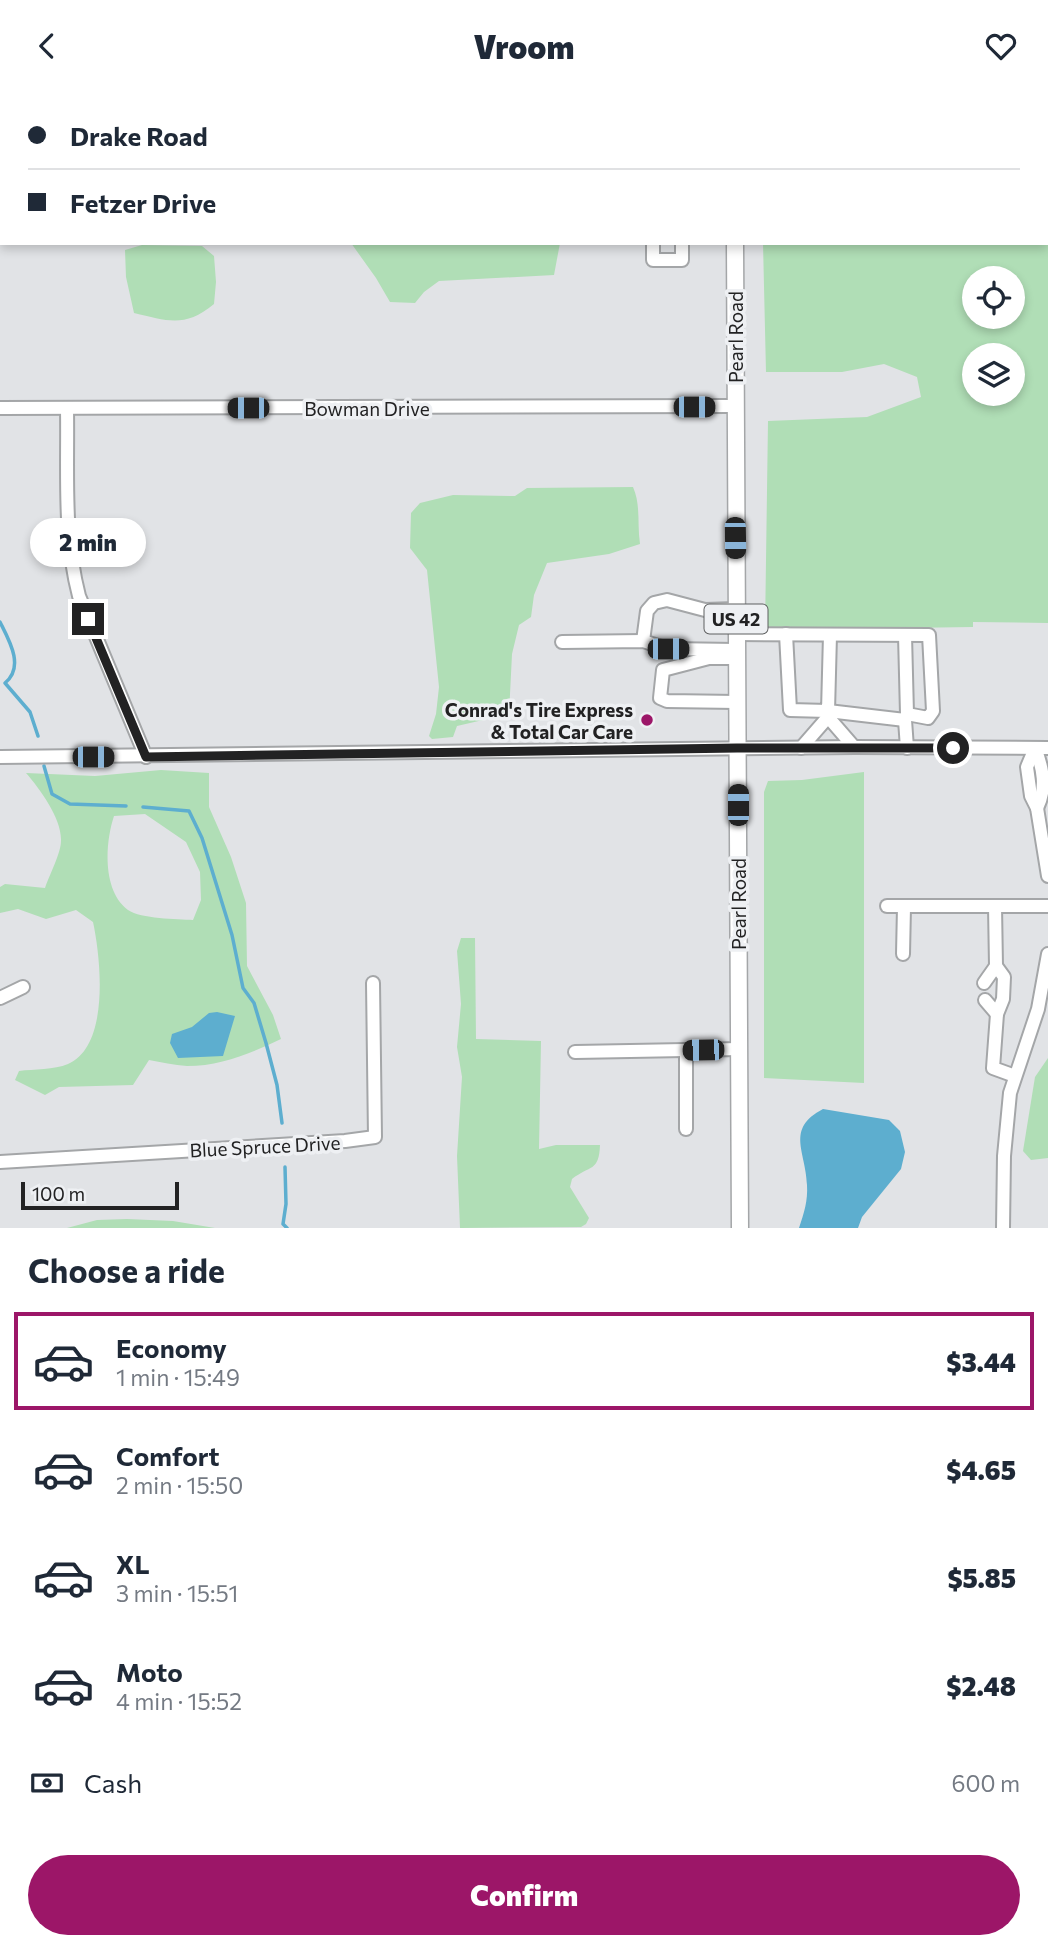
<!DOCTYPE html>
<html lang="en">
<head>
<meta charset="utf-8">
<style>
	:root { --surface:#fff; --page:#f6f6f7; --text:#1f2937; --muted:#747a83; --line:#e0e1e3; --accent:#9c1668 }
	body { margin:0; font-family:Commissioner,sans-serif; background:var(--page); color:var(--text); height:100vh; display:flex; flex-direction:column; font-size:26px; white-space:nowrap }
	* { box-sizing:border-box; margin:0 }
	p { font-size:23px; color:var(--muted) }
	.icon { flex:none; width:38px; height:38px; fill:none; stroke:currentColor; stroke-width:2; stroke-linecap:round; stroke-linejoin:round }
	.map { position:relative; height:1137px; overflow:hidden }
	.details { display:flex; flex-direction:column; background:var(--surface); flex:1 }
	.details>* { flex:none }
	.banner { position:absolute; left:0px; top:0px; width:1048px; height:154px; box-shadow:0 4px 10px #0003; display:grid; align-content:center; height:154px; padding:0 28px; background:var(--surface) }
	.fabs { position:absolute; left:962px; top:175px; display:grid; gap:14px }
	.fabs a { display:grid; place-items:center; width:63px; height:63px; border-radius:50%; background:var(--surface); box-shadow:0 4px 10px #0003; font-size:35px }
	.scale { position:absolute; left:21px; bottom:18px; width:158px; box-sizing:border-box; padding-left:7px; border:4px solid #222223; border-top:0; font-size:19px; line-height:24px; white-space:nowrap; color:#222223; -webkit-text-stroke:5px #eef0f3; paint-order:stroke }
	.end { position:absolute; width:32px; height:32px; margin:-16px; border:9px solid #222223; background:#fff; box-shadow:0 0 0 4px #fff }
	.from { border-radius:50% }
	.bubble { position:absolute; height:49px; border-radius:24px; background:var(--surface); box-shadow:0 4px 10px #0003; font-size:23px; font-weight:800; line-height:49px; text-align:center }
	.car { position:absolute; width:21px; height:42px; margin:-21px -10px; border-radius:9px; box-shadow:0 0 5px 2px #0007; background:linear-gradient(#222 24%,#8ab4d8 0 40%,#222 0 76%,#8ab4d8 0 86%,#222 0) }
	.banner b { display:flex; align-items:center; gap:24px; height:66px; font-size:26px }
	.banner b+b { border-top:2px solid var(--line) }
	.banner i { width:18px; height:18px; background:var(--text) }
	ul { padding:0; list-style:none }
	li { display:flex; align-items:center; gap:21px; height:98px; margin:0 14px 10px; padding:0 14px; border:4px solid transparent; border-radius:0px }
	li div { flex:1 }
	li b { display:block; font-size:26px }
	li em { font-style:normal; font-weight:800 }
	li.selected { border-color:var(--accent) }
	li>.icon { width:63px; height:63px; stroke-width:1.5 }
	h2 { padding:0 28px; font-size:32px; line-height:84px }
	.pay { display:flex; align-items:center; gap:18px; height:77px; padding:0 28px; font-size:26px }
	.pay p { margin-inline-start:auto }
	.cta { display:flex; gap:14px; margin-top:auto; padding:14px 28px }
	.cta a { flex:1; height:80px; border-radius:42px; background:var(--accent); color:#fff; font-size:28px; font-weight:800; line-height:80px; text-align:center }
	header { display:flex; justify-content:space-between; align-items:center; height:91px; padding:0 28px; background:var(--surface); font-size:32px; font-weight:800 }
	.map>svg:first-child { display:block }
</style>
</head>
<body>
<header><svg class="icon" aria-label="back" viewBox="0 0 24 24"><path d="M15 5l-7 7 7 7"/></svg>Vroom<svg class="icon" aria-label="heart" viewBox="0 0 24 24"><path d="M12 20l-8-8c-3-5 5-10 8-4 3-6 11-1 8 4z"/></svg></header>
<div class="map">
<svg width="1048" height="1137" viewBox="0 0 1048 1137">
	<rect width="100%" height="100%" fill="#e1e3e6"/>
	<g fill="#b0deb6" fill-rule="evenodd">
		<path d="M902,0H1048V532L973,531V536L765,539L768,330L867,326L921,306L917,286L884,273L842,281H766L763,152H1046V2H902ZM975,187H1013V226H975ZM975,264H1013V303H975Z"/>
		<path d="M351,152H560L554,184L439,190L424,201L415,212L390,211L376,187Z"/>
		<path d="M142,154L202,155L214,165L216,191L214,213C185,237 168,230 134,222L126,186L125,159Z"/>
		<path d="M633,396C641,414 637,433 640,453L609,463L547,472L534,504L531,526L519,534L512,563L509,623L457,635L453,646L432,648L429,645L436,623L439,596L427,479L410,457L411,422L420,412L453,404L515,405L527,397Z"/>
		<path d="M161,679L209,682V716L231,766L246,812L247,875L273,924L281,948C251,962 221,975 187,975C174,974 161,971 149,969L133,994L59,996L45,1004L15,989L19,980C34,978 54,979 68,973C110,955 101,868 93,831L76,819L46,828L18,818L0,822V796L5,793L45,797C49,785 61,762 61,750C62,728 40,698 26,682L95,685ZM145,723L186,751L200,781L201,809L193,829C177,828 141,828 128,819C102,800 105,752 114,725Z"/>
		<path d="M864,681V992L764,987V701L768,690L802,689Z"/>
		<path d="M461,847H475L476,948L541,950L539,1058L556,1054H600C599,1081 590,1074 572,1088L570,1096L589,1127L586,1133L581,1136L460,1137L457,1065L462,986L457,956L461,913L457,860Z"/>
		<path d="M1048,967V1067L1031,1069L1023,1060L1035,986Z"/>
		<path d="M127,1128L173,1130L215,1137H67L97,1129Z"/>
	</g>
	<g fill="#5daecf">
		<path d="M217,921L235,925L223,965L178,967L170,952L172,943L192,936L209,922Z"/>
		<path d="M823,1018L889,1029L900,1040L905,1061L901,1078L862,1126L858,1137H799C804,1122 808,1110 807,1094C806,1060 785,1038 823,1018Z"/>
	</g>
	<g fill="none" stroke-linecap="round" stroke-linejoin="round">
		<g stroke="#5daecf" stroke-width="3.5">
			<path d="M0,531C9,549 25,576 5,592L30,621L38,645"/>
			<path d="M44,675L52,703L70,713L126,715"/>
			<path d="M143,716L189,720L202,747L232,844L243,897L254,912L266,952L277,994L282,1032"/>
			<path d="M285,1076L286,1113L283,1133L287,1137"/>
		</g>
		<defs>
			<g id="minor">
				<path d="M200,2V0"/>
				<path d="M0,100L2,97"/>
				<path d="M653,152V169H682V152"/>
				<path d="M0,317L734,315"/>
				<path d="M67,317C68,380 63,444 79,505L146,666"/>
				<path d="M736,543L929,544L933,620L928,627L907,623L905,629L907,657"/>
				<path d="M786,543L790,619L828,620L830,544"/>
				<path d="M905,544L907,623"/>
				<path d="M643,550L647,520L654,512L667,509L705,519L736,518"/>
				<path d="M562,551L643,550L668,558L736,559"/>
				<path d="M737,567H709L663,579L660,607L667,610L737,611"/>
				<path d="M828,626L854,656"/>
				<path d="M801,657L828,626V620L905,629"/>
				<path d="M1035,657L1027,676L1031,705L1037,717L1048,785"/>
				<path d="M1035,657C1043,677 1047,697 1037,717"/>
				<path d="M0,666L854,656L1048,657"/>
				<path d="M887,815H995"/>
				<path d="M903,863L904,816"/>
				<path d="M984,892L996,875"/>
				<path d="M0,907L23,896"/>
				<path d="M985,909L997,923"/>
				<path d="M575,961L740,958"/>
				<path d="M1015,985L993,977L997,923L1003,908L1004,886L996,875L995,815H1048"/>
				<path d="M686,1038V959"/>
				<path d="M0,1071L345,1050L375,1046L373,892"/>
				<path d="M1003,1137L1004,1065L1010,1002L1038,918L1048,863"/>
			</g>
			<g id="major">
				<path d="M736,2V0"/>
				<path d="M735,152L740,1137"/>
			</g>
		</defs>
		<use href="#minor" stroke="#a4a6a8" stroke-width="16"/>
		<use href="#major" stroke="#a4a6a8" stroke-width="19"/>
		<use href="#minor" stroke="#fff" stroke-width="12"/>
		<use href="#major" stroke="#fff" stroke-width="16"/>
	</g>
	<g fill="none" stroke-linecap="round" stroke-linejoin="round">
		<path stroke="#222223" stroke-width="9" d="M88,528L146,666L737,657H953"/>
	</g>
	<circle fill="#9c1668" stroke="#eef0f3" stroke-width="2.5" cx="647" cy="629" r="7"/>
	<g text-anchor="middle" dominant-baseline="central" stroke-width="7" stroke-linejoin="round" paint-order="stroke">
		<rect fill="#eef0f3" stroke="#5f6061" stroke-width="2" x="704.5" y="513.5" width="63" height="29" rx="5"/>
		<g font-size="18" font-weight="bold" fill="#222223">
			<text x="736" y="528">US 42</text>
		</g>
		<g font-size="19" fill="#222223" stroke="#eef0f3">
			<text transform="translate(735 246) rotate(-90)">Pearl Road</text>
			<text x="367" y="317">Bowman Drive</text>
			<text transform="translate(738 813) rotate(-90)">Pearl Road</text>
			<text transform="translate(265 1055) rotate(-3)">Blue Spruce Drive</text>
		</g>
		<g font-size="19" font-weight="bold" fill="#222223" stroke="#eef0f3" text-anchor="end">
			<text x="633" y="618">Conrad's Tire Express<tspan x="633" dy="22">&amp; Total Car Care</tspan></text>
		</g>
	</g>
</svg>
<div class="fabs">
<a><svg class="icon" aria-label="locate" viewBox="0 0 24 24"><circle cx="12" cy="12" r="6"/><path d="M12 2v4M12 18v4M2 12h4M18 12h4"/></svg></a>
<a><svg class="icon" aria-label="layers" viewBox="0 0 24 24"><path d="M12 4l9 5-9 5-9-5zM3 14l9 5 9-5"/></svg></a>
</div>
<div class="scale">100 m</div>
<i class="end from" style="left:953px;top:657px"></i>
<i class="end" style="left:88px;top:528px"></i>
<div class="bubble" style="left:30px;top:427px;width:116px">2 min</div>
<i class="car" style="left:694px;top:316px;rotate:90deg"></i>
<i class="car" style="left:248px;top:317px;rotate:270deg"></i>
<i class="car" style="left:735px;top:447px;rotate:179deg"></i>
<i class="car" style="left:668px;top:558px;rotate:90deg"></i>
<i class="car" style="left:93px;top:666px;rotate:90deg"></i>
<i class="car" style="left:738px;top:714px;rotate:0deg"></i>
<i class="car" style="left:703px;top:959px;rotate:269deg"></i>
<div class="banner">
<b><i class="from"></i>Drake Road</b>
<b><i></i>Fetzer Drive</b>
</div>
</div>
<section class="details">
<h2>Choose a ride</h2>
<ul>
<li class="selected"><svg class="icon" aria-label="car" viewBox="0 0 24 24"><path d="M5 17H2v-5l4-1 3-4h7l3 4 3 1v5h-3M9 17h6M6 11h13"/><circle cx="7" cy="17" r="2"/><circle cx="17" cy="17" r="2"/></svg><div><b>Economy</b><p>1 min · 15:49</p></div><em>$3.44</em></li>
<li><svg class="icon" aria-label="car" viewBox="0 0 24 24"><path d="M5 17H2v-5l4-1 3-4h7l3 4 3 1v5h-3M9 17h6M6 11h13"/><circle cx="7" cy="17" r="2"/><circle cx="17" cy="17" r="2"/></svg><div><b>Comfort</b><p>2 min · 15:50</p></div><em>$4.65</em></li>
<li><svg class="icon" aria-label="car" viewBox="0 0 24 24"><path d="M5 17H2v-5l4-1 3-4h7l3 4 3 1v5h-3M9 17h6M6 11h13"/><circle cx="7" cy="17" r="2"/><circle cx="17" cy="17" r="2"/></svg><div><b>XL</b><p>3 min · 15:51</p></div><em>$5.85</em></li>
<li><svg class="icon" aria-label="car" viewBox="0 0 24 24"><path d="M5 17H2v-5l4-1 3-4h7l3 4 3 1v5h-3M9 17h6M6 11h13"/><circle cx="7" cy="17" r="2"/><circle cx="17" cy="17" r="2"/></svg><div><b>Moto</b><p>4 min · 15:52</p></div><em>$2.48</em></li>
</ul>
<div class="pay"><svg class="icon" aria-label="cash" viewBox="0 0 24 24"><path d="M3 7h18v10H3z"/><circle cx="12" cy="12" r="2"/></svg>Cash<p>600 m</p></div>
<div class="cta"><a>Confirm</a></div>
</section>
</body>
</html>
